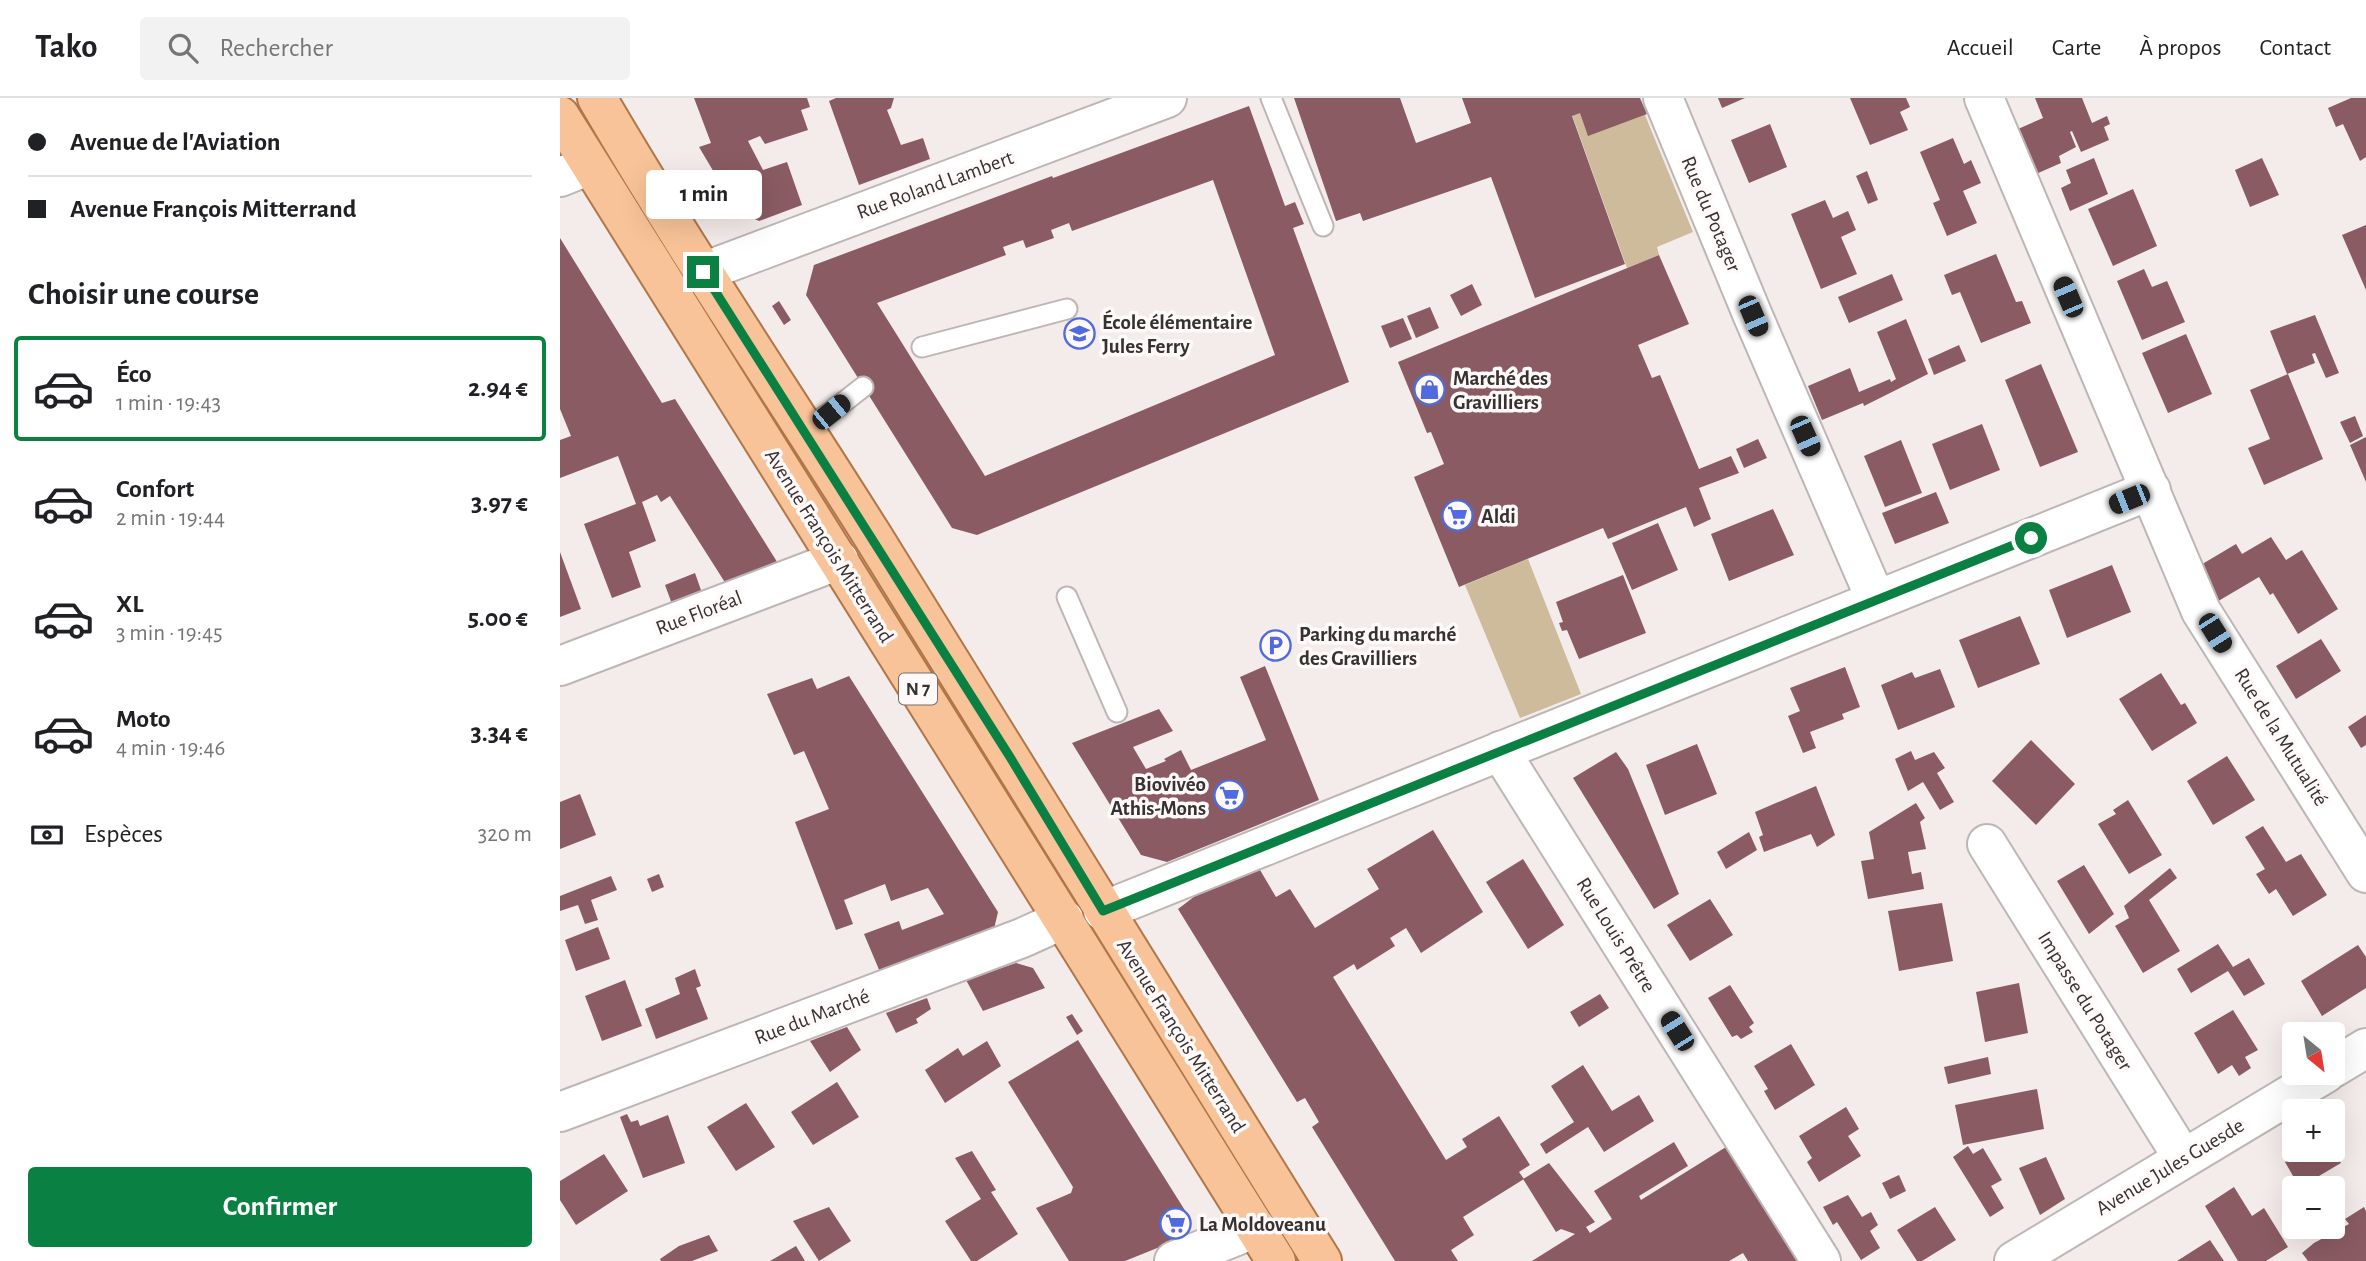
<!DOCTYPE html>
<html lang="fr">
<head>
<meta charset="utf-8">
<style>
	:root { --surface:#fff; --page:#f2f2f2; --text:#202124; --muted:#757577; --line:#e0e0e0; --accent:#0b8043 }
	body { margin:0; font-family:"Alegreya Sans",sans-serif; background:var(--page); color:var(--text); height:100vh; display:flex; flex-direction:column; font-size:26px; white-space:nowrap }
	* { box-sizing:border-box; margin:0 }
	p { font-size:23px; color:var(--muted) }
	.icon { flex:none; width:38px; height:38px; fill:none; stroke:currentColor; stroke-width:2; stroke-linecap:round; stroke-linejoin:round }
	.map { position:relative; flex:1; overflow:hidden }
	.panel { display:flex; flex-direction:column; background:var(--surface); width:560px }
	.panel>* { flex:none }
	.top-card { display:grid; align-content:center; height:154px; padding:0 28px; background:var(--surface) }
	.needle { width:46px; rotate:150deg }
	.buttons { position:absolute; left:1722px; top:924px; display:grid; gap:14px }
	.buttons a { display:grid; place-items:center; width:63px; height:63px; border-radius:7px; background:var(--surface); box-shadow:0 7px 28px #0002; font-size:35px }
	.end { position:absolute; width:32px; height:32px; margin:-16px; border:9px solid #0b8043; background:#fff; box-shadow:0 0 0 4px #fff }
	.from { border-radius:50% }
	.bubble { position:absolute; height:49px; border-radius:7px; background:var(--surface); box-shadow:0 7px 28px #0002; font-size:23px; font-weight:600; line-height:49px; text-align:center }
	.car { position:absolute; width:21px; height:42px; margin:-21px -10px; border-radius:9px; box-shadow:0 0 5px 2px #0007; background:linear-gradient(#222 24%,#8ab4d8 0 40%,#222 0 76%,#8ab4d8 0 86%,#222 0) }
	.top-card b { display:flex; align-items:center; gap:24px; height:66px; font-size:26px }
	.top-card b+b { border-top:2px solid var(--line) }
	.top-card i { width:18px; height:18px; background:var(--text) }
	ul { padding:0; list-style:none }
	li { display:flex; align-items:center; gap:21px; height:105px; margin:0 14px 10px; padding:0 14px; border:4px solid transparent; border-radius:7px }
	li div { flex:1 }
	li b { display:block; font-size:26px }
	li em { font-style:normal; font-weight:600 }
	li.on { border-color:var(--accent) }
	li>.icon { width:63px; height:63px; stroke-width:1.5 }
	h2 { padding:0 28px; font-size:32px; line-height:84px }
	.pay { display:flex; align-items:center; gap:18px; height:77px; padding:0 28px; font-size:26px }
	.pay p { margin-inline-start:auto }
	.action { display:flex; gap:14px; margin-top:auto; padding:14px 28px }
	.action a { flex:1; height:80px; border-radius:7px; background:var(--accent); color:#fff; font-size:28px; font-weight:600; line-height:80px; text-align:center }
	header { display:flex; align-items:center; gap:42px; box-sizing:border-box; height:98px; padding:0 35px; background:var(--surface); border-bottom:2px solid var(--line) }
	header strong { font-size:33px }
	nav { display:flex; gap:38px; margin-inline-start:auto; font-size:24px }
	.search { width:490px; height:63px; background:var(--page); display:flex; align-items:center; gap:18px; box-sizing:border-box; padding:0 24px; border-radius:7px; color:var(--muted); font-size:26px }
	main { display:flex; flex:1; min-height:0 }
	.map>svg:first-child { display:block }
</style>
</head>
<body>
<header>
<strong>Tako</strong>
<div class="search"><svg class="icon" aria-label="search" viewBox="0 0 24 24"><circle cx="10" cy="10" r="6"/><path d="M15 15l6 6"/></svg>Rechercher</div>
<nav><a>Accueil</a><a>Carte</a><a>À propos</a><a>Contact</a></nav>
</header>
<main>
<section class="panel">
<div class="top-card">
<b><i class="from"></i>Avenue de l'Aviation</b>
<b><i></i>Avenue François Mitterrand</b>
</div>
<h2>Choisir une course</h2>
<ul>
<li class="on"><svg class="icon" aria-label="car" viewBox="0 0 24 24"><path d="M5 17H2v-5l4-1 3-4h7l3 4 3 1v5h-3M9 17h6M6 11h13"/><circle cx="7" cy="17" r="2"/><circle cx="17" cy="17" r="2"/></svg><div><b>Éco</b><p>1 min · 19:43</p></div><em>2.94 €</em></li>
<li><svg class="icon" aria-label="car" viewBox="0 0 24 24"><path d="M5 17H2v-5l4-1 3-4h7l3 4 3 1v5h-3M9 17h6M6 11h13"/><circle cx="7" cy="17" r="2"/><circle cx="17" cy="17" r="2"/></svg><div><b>Confort</b><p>2 min · 19:44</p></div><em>3.97 €</em></li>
<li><svg class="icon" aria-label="car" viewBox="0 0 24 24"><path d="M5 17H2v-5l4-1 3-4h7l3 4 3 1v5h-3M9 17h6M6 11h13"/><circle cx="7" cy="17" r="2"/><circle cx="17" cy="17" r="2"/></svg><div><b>XL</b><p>3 min · 19:45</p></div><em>5.00 €</em></li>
<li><svg class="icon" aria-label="car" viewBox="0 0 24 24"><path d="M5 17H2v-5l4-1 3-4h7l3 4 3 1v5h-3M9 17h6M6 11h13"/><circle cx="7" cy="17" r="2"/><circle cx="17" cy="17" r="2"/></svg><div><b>Moto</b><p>4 min · 19:46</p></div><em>3.34 €</em></li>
</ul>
<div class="pay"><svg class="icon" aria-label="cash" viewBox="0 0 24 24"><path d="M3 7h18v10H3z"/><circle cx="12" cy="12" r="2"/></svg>Espèces<p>320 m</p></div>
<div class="action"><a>Confirmer</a></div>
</section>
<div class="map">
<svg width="1806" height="1163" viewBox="0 0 1806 1163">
	<rect width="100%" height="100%" fill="#f4ecea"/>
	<g fill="#cdbb9b">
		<path d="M1006,0H1078L1133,134L1097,149L1099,157L1067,170Z"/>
		<path d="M968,461L1021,596L960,620L905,487Z"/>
	</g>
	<g fill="#8a5b63" fill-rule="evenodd">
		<path d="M134,0H247L250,9L241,12L248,32L205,46L200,38L188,43L203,72L227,64L242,107L199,123L177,113L139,49L151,45Z"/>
		<path d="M276,0H334L331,10L327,12L341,47L363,40L370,61L299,87L269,3Z"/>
		<path d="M734,0H840L856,45L911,25L902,0H1080L1087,16L1028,38L1020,15L1012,18L1065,166L975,200L931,79L803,123L800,115L776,123Z"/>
		<path d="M1158,0H1185L1162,10Z"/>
		<path d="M1290,0H1346L1350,9L1340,14L1348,32L1310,47Z"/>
		<path d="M1475,0H1522L1532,25L1547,18L1550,26L1544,29L1549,42L1521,54L1512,33L1510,34L1516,49L1499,58L1501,65L1476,76L1458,31L1483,20Z"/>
		<path d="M1791,0H1806V59L1800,63L1783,26L1776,29L1768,10Z"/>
		<path d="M689,8L725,108L735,104L744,126L733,130L789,284L417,437L392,430L246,197L254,167L492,78L493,80ZM653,82L715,257L425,378L317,205L446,157L443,149L463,142L466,150L494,140L491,132L509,125L512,133Z"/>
		<path d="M1210,26L1227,69L1189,85L1171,42Z"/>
		<path d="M1393,40L1404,66L1411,62L1421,85L1403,93L1417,125L1387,138L1373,105L1380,102L1360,54Z"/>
		<path d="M1534,60L1548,96L1510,113L1501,90L1511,85L1506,72Z"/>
		<path d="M1702,60L1719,97L1690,109L1675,72Z"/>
		<path d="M1307,73L1318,102L1308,106L1296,78Z"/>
		<path d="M1573,91L1597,148L1553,168L1528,111Z"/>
		<path d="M1265,102L1273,120L1288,113L1296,132L1281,139L1297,176L1261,191L1231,116Z"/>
		<path d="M1806,127V192L1782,137Z"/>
		<path d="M0,140L102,305L115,301L219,467L166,486L110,398L101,404L97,397L82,404L96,443L69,454L81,489L52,500L24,426L76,406L58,358L0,380V342L11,338L0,311Z"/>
		<path d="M1436,156L1456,204L1462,203L1471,225L1421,245L1400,194L1392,197L1384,177Z"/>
		<path d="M1099,157L1129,226L1078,247L1092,280L1100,277L1139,371L1171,358L1179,375L1139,390L1151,421L1134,429L1126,409L1048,441L1043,430L899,489L854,379L884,366L871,334L867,335L838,264Z"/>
		<path d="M1584,171L1592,189L1607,183L1625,224L1582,242L1557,183Z"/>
		<path d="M1332,176L1343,202L1289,225L1278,199Z"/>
		<path d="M912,186L922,207L901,218L890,197Z"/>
		<path d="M219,203L231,222L224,227L212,208Z"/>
		<path d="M870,209L879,230L856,240L847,218Z"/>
		<path d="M1755,217L1779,275L1766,280L1755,255L1752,256L1755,265L1727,276L1710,233Z"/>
		<path d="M843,220L852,241L830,250L821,228Z"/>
		<path d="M1346,221L1368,276L1304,308L1303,305L1262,322L1248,288L1290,270L1299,294L1330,281L1331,284L1336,281L1317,234Z"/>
		<path d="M1626,236L1652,296L1608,315L1582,255Z"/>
		<path d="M1399,247L1406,263L1374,277L1368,261Z"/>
		<path d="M1481,266L1518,354L1480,369L1445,282Z"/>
		<path d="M1728,276L1763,361L1704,387L1688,350L1710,341L1690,292Z"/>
		<path d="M1795,318L1803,338L1790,345L1780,324Z"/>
		<path d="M1422,326L1440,372L1390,392L1372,346Z"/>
		<path d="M1806,339V384L1790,347Z"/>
		<path d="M1198,341L1207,360L1184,370L1176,351Z"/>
		<path d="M1341,342L1362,395L1325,409L1304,358Z"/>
		<path d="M1376,394L1389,425L1335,446L1322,415Z"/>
		<path d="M1213,411L1234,457L1169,483L1151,436Z"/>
		<path d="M1098,425L1118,472L1072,492L1052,445Z"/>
		<path d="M1711,439L1726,462L1742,452L1778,511L1738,536L1713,495L1710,497L1699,479L1655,505L1639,468L1676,446L1682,456Z"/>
		<path d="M0,454L21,511L0,519Z"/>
		<path d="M1552,467L1571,514L1507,540L1489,492Z"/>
		<path d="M135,475L142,495L112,506L105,487Z"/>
		<path d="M1063,477L1086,535L1019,561L1007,532L1002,533L999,525L1003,524L996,504Z"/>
		<path d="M1460,518L1480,566L1418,590L1399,542Z"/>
		<path d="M1761,541L1781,573L1736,601L1716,568Z"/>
		<path d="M705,568L759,702L607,764L581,757L512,645L599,611L613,633L573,649L586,671L606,663L604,661L621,652L631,672L706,642L680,579Z"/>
		<path d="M1285,569L1300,609L1282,616L1284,621L1250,634L1256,650L1243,655L1228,618L1240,613L1230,590Z"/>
		<path d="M1380,571L1395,609L1338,632L1321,587L1352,574L1355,580Z"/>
		<path d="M1601,575L1621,607L1625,605L1637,625L1592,653L1559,601Z"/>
		<path d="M289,578L438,814L434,831L320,874L304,836L339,823L342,832L384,816L368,790L331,803L325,786L284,802L293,826L276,832L235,724L269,711L244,653L234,657L207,596L252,580L257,591Z"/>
		<path d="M1806,617V647L1801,650L1788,629Z"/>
		<path d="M1471,642L1515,686L1476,727L1432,683Z"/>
		<path d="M1137,646L1157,696L1105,717L1086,667Z"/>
		<path d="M1351,653L1355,662L1374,654L1385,670L1377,675L1394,704L1380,712L1363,684L1348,693L1335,661Z"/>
		<path d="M1056,654L1068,671L1119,796L1094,811L1013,680Z"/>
		<path d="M1667,658L1695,702L1653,727L1627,683Z"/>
		<path d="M1256,688L1275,737L1257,749L1251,736L1204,754L1199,739L1203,737L1195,714Z"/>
		<path d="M20,696L36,737L0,751V704Z"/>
		<path d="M1568,702L1602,757L1569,776L1538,726L1556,716L1553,712Z"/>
		<path d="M1356,705L1365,720L1360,724L1366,751L1348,754L1352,776L1361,774L1364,791L1308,801L1301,763L1314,761L1309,734Z"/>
		<path d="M1703,728L1726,764L1741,756L1767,797L1733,818L1716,791L1709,796L1696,776L1705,771L1685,739Z"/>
		<path d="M873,732L923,814L861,855L846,830L830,840L835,848L797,872L794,866L773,879L886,1062L907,1049L902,1041L939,1018L970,1067L959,1074L964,1081L903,1119L914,1137L891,1152L898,1163H835L752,1029L759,1024L745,1000L737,1004L618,811L635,798L700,772L716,799L730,791L755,830L819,791L807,771Z"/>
		<path d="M1189,734L1197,752L1166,771L1157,754Z"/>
		<path d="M963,761L1004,827L968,851L926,784Z"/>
		<path d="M1524,767L1554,816L1529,836L1497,783Z"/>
		<path d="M1610,770L1617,780L1589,802L1620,853L1583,875L1555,828L1569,820L1564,808Z"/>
		<path d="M99,776L104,789L92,794L87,781Z"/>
		<path d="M51,778L57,792L31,802L38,822L25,826L18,807L0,813V798Z"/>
		<path d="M1150,801L1173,837L1130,863L1107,827Z"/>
		<path d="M1382,805L1393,863L1339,873L1328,813Z"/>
		<path d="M38,829L50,861L16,873L5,842Z"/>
		<path d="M1658,846L1673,869L1689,860L1705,886L1684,898L1668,873L1631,895L1617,871Z"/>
		<path d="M1798,847L1806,859V890L1762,918L1741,883Z"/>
		<path d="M456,865L473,870L485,890L423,913L406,882Z"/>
		<path d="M135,871L141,888L136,890L148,921L96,941L85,911L120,896L115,880Z"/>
		<path d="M65,882L82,928L42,943L25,898Z"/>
		<path d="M1459,885L1468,935L1425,944L1416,894Z"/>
		<path d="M1170,887L1194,925L1189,929L1193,934L1181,941L1177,937L1172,939L1148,900Z"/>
		<path d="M1040,896L1049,910L1019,929L1010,914Z"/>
		<path d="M367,900L371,911L356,921L358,925L336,935L326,915Z"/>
		<path d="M1673,912L1698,952L1685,959L1691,970L1679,978L1672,967L1658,976L1634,935Z"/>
		<path d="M512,916L523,933L517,937L506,919Z"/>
		<path d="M287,929L301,952L270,974L250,943Z"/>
		<path d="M518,942L631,1122L627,1138L565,1163H509L476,1110L511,1095L513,1089L448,984Z"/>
		<path d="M427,943L441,968L385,1005L365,972L398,950L403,958Z"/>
		<path d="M1231,946L1255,987L1215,1012L1204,993L1208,991L1194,968Z"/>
		<path d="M1428,959L1431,976L1388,986L1384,969Z"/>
		<path d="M1023,967L1052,1013L1079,997L1094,1023L1044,1054L1028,1029L986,1056L980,1046L1014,1024L991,988Z"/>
		<path d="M277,984L299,1019L253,1047L231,1014Z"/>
		<path d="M1477,991L1484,1031L1403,1047L1395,1007Z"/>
		<path d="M186,1005L215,1049L176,1073L147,1029Z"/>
		<path d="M1286,1009L1299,1031L1288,1038L1301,1058L1259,1084L1247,1064L1252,1060L1239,1038Z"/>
		<path d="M67,1016L71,1024L78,1022L80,1028L108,1017L125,1065L83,1080L60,1019Z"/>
		<path d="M1114,1044L1128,1068L1079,1098L1081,1102L1166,1049L1238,1163H1188L1183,1155L1169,1163H972L1015,1136L1001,1131L996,1134L963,1081L989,1065L1035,1124L1026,1129L1030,1135L1052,1121L1034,1093Z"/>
		<path d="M1408,1048L1413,1056L1423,1050L1442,1082L1431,1088L1444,1110L1430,1119L1393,1059Z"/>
		<path d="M1744,1052H1773L1781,1065L1759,1078L1767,1090H1740L1725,1064Z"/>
		<path d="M412,1053L436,1092L431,1094L458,1136L417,1163H411L385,1123L421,1101L395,1060Z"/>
		<path d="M44,1056L68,1093L16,1127L0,1102V1083Z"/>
		<path d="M1486,1059L1505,1101L1480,1117L1459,1070Z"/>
		<path d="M1339,1077L1346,1093L1330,1101L1322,1085Z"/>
		<path d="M1674,1089L1692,1118L1704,1110L1728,1149L1706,1163H1678L1645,1108Z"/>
		<path d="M1288,1097L1302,1119L1311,1114L1318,1127L1310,1133L1320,1150L1301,1162L1277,1124L1273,1127L1263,1109Z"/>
		<path d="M269,1109L291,1143L259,1163L233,1123Z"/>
		<path d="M1375,1109L1396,1142L1362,1163H1357L1337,1132Z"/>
		<path d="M1804,1109L1806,1113V1163H1748L1742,1155L1754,1145L1789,1126L1785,1121Z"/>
		<path d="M149,1137L158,1153L132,1163H101L100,1161L119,1148Z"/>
		<path d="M1650,1142L1664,1163H1617Z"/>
		<path d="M236,1148L245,1163H210Z"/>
	</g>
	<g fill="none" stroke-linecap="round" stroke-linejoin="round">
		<defs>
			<g id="lane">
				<path d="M711,0L763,128"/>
				<path d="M362,249L507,211"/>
				<path d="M244,332L271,314L303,289"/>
				<path d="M507,499L557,614"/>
			</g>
			<g id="street">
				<path d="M1103,0L1193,218L1316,502"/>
				<path d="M1424,0L1641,513L1806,775"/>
				<path d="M0,79L30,67"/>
				<path d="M143,174L607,0"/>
				<path d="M0,568L279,462"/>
				<path d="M940,653L1261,1163"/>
				<path d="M1427,746L1623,1060"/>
				<path d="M543,813L1591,392"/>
				<path d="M1773,970L1806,950"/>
				<path d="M0,1014L462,840L504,821"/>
				<path d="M614,1163L696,1130"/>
				<path d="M1454,1163L1766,975"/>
			</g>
			<g id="primary">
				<path d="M37,0C124,149 220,291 312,437C463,678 611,922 762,1163"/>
				<path d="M0,18C239,400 478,781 716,1163"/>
			</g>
		</defs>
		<use href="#lane" stroke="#beb6b4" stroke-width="23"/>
		<use href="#street" stroke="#beb6b4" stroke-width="42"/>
		<use href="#primary" stroke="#b07648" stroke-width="42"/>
		<use href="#lane" stroke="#fff" stroke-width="19"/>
		<use href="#street" stroke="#fff" stroke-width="38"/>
		<use href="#primary" stroke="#f8c398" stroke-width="38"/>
	</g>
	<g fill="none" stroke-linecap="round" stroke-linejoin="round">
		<path stroke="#0b8043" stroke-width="9" d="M143,174L450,659L543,813L1471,440"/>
	</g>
	<defs>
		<symbol id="school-ring" viewBox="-11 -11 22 22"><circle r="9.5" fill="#fffaf9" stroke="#4f6bdf" stroke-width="1.5"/><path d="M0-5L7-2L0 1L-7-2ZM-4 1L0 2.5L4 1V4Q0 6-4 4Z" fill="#4f6bdf"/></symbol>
		<symbol id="shop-ring" viewBox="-11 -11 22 22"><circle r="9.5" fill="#fffaf9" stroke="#4f6bdf" stroke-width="1.5"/><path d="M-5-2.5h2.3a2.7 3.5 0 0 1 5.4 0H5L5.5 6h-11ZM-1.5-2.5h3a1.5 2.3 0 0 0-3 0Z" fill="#4f6bdf"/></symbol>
		<symbol id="supermarket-ring" viewBox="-11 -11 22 22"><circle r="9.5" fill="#fffaf9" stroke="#4f6bdf" stroke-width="1.5"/><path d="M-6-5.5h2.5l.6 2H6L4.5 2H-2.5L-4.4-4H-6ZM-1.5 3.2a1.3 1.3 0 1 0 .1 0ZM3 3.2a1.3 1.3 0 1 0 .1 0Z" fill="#4f6bdf"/></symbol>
		<symbol id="parking-ring" viewBox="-11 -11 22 22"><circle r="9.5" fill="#fffaf9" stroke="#4f6bdf" stroke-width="1.5"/><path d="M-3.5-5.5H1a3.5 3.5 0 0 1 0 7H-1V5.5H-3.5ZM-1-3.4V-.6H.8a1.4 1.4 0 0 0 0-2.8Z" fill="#4f6bdf"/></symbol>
	</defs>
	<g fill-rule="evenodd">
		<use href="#school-ring" x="502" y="218" width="35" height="35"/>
		<use href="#shop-ring" x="852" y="274" width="35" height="35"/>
		<use href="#supermarket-ring" x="880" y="400" width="35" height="35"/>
		<use href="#parking-ring" x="698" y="530" width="35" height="35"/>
		<use href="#supermarket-ring" x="652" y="680" width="35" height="35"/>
		<use href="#supermarket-ring" x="598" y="1108" width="35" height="35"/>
	</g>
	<g text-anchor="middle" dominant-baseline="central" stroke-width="7" stroke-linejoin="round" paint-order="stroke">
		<rect fill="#fffaf9" stroke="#726e6d" stroke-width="2" x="339" y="575.5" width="38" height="31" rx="5"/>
		<g font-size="19" font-weight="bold" fill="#353231">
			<text x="358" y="591">N 7</text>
		</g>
		<g font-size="21" fill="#353231" stroke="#fffaf9">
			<text transform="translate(375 87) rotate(-20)">Rue Roland Lambert</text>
			<text transform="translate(1151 116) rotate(67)">Rue du Potager</text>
			<text transform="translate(269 448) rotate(58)">Avenue François Mitterrand</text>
			<text transform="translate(139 515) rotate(-21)">Rue Floréal</text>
			<text transform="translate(1721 639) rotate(58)">Rue de la Mutualité</text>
			<text transform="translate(1056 837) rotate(58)">Rue Louis Prêtre</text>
			<text transform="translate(1525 903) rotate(58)">Impasse du Potager</text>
			<text transform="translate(252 919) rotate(-21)">Rue du Marché</text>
			<text transform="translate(621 938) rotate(58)">Avenue François Mitterrand</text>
			<text transform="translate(1610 1069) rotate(-31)">Avenue Jules Guesde</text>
		</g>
		<g font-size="21" font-weight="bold" fill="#353231" stroke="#fffaf9" text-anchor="start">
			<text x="542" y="224">École élémentaire<tspan x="542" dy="24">Jules Ferry</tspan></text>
			<text x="893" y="280">Marché des<tspan x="893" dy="24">Gravilliers</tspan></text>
			<text x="921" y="418">Aldi</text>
			<text x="739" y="536">Parking du marché<tspan x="739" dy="24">des Gravilliers</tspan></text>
			<text x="646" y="686" text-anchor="end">Biovivéo<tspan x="646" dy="24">Athis-Mons</tspan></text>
			<text x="639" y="1126">La Moldoveanu</text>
		</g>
	</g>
</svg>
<div class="buttons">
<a><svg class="needle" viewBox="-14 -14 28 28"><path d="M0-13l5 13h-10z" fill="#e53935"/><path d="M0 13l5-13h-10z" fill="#757577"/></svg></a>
<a>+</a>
<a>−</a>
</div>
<i class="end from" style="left:1471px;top:440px"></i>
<i class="end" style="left:143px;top:174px"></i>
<div class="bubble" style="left:86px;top:72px;width:116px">1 min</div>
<i class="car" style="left:1508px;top:199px;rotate:337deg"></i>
<i class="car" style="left:1193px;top:218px;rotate:157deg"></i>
<i class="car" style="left:271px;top:314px;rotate:51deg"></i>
<i class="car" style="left:1245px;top:338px;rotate:156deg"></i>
<i class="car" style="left:1569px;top:401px;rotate:248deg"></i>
<i class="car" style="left:1655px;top:535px;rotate:148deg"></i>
<i class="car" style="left:1117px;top:933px;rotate:328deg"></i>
</div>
</main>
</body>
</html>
